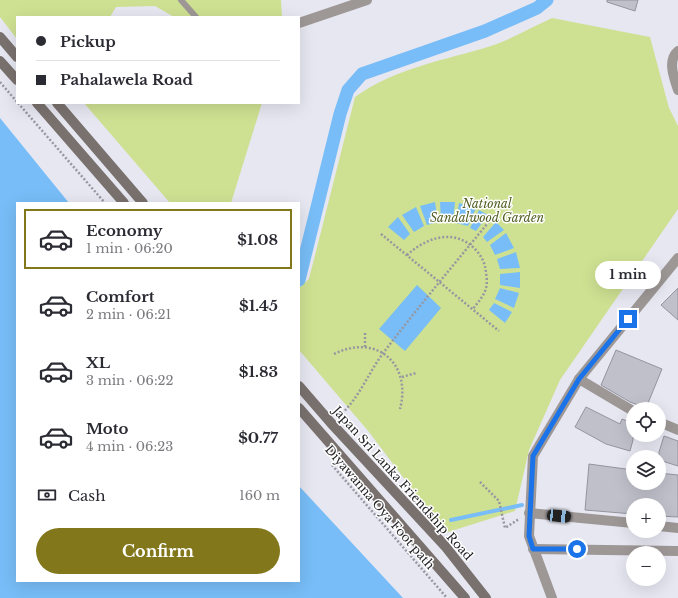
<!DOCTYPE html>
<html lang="en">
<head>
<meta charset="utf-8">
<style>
	:root { --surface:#fff; --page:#f7f7f7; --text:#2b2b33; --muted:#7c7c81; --line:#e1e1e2; --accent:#82771b }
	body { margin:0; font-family:"Libre Baskerville",serif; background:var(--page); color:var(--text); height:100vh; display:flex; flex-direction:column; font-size:15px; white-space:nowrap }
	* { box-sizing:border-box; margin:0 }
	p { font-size:13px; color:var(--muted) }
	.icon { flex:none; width:22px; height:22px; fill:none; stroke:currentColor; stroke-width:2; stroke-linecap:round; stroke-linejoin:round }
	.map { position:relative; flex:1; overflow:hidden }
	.panel { position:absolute; left:16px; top:202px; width:284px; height:380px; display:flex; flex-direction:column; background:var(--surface); border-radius:0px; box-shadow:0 4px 16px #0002 }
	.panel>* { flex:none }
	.hud { position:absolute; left:16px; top:16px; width:284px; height:88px; border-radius:0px; box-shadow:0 4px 16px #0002; display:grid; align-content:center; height:88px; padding:0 20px; background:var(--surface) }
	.fabs { position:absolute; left:626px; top:402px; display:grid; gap:8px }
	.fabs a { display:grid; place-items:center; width:40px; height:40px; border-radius:50%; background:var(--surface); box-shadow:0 4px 16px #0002; font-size:20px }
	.end { position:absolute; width:18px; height:18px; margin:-9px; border:5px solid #1a73e8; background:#fff; box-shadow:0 0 0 2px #fff }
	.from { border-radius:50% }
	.bubble { position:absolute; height:28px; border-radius:14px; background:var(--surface); box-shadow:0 4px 16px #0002; font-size:13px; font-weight:800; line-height:28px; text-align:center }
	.car { position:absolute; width:12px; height:24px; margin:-12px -6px; border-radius:5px; box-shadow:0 0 3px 1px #0007; background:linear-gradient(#222 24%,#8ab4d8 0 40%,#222 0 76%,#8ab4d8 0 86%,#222 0) }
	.hud b { display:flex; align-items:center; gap:14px; height:38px; font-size:15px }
	.hud b+b { border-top:1px solid var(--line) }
	.hud i { width:10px; height:10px; background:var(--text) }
	ul { padding:7px 0 0; list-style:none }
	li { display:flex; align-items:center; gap:12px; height:60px; margin:0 8px 6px; padding:0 12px; border:2px solid transparent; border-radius:0px }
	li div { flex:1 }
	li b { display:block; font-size:15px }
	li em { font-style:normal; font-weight:800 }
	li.selected { border-color:var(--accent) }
	li>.icon { width:36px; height:36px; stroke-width:1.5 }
	.pay { display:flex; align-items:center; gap:10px; height:44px; padding:0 20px; font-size:15px }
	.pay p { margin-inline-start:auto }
	.action { display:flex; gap:8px; margin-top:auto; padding:8px 20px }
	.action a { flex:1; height:46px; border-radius:24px; background:var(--accent); color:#fff; font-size:16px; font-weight:800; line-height:46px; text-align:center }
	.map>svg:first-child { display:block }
</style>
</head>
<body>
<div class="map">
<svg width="678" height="598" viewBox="0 0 678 598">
	<rect width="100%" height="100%" fill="#e7e7f2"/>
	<g fill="#cee192">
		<path d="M0,0H281L282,17H174L155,6L116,7L110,17H17V39L0,17Z"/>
		<path d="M552,18L650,37L669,108L678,126V209L560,380L529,450L515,511L445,533L369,432L299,350V288L309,279L355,97C397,67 443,61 491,46C512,39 532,27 552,18Z"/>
		<path d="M84,103H262L231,203H170Z"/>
	</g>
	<g fill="#78bdf7">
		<path d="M0,118L69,203H17V581H299V486L403,598H0Z"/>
		<path d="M435,202L438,222L427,225L420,206Z"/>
		<path d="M440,202H455L453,222H441Z"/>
		<path d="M459,203L476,208L468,226L456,223Z"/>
		<path d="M416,207L424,226L414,232L402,215Z"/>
		<path d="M479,210L488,215L476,231L470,228Z"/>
		<path d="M398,217L410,234L404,240L388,227Z"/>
		<path d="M496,222L504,230L487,242L483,237Z"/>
		<path d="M506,233L514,248L495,255L490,245Z"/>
		<path d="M516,252L520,268L500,269L497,259Z"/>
		<path d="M520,272V288L500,285V274Z"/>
		<path d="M417,285L441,308L405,351L379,329Z"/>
		<path d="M500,288L519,293L514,308L495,299Z"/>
		<path d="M494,303L512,312L505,323L489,310Z"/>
	</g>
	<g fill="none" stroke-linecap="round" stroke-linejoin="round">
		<path stroke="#78bdf7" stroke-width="4" d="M451,520L522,505"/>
		<path stroke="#78bdf7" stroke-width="13" d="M299,280L340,114L348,90L362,74L485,31L537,8L547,0"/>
	</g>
	<g fill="#c0c0cb" stroke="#94949f">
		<path d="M607,0H638L635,11L607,2Z"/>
		<path d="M678,288V320L661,305Z"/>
		<path d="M616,350L662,369L646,408L630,402L601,385Z"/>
		<path d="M586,407L620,424L622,419L633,423V440L630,451L606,444L575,427Z"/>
		<path d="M664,436L678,441V466L659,460V452Z"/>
		<path d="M589,464L633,470V483H659V473L678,475V517L659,516V505H633V514L585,510Z"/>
	</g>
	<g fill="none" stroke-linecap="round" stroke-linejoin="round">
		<g stroke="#9797a0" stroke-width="2.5" stroke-dasharray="2 2" stroke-linecap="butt">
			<path d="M0,82L17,102"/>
			<path d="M18,103L105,203"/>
			<path d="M381,234L499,331"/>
			<path d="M407,255C426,238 453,228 474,248C479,253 483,259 485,266C486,273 488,282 486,288C484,296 478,302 473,309"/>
			<path d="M365,333V347"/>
			<path d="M334,354C376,333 412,363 400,409"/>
			<path d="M402,377L416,373"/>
			<path d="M339,416C359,399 368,373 384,352C419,306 456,262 492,218"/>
			<path d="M332,465L447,598"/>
			<path d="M480,482L499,501L505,528L519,519"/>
		</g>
		<path stroke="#9d9796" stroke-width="6" d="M181,0L196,17"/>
		<g stroke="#9d9796" stroke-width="10">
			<path d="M299,23L367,0"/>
			<path d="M678,51C667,60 674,78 678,90"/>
			<path d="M579,379L633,411"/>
			<path d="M659,422L678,430"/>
			<path d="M529,513L633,523"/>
			<path d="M659,526L678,528"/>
			<path d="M533,549L678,551"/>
			<path d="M552,598L529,536L533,456L579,379L678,258"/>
		</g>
		<g stroke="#79716e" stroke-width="10">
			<path d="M0,37L17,57"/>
			<path d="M0,61L17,80"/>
			<path d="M37,103L124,203"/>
			<path d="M57,103L143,203"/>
			<path d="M299,386L331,423L445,546L486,598"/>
			<path d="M299,408L465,598"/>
		</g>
	</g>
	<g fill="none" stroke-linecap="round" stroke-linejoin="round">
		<path stroke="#1a73e8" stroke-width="5" d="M577,549H533L529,536L533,456L579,379L628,319"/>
	</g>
	<g text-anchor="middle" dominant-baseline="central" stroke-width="3" stroke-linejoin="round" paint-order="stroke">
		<g font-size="12" font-style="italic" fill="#525e23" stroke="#fff">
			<text x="487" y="203">National<tspan x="487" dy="14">Sandalwood Garden</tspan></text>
		</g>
		<g font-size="12" fill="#232327" stroke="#fff">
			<text transform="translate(403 483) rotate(48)">Japan Sri Lanka Friendship Road</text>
			<text transform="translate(380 507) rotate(49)">Diyawanna Oya Foot path</text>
		</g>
	</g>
</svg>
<div class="fabs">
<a><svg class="icon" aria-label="locate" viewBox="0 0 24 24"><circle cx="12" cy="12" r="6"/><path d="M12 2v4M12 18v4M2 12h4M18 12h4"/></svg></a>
<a><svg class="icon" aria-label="layers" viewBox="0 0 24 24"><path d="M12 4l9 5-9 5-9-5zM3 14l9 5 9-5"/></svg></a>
<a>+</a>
<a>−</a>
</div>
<i class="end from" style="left:577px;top:549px"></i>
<i class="end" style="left:628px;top:319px"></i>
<div class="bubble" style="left:595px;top:261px;width:66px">1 min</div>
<i class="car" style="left:559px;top:516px;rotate:96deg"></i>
<div class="hud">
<b><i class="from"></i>Pickup</b>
<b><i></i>Pahalawela Road</b>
</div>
<section class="panel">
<ul>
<li class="selected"><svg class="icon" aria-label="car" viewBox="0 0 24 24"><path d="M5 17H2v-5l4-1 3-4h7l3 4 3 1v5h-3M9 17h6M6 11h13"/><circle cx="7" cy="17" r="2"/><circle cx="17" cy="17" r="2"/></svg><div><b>Economy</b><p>1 min · 06:20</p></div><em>$1.08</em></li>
<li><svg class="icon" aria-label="car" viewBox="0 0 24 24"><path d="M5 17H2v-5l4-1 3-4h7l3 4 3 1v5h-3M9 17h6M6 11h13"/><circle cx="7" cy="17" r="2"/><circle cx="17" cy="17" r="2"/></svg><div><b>Comfort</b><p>2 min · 06:21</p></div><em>$1.45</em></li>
<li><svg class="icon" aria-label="car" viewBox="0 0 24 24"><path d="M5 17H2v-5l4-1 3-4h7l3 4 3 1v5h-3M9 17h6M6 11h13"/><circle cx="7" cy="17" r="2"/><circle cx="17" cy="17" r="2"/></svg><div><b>XL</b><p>3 min · 06:22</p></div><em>$1.83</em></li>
<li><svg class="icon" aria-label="car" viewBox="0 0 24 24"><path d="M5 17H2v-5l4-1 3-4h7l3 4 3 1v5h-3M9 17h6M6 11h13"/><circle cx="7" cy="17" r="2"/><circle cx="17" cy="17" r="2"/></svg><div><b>Moto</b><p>4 min · 06:23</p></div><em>$0.77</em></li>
</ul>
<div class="pay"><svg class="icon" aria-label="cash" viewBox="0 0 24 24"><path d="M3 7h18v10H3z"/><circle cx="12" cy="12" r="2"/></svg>Cash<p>160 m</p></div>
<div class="action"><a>Confirm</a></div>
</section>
</div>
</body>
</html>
